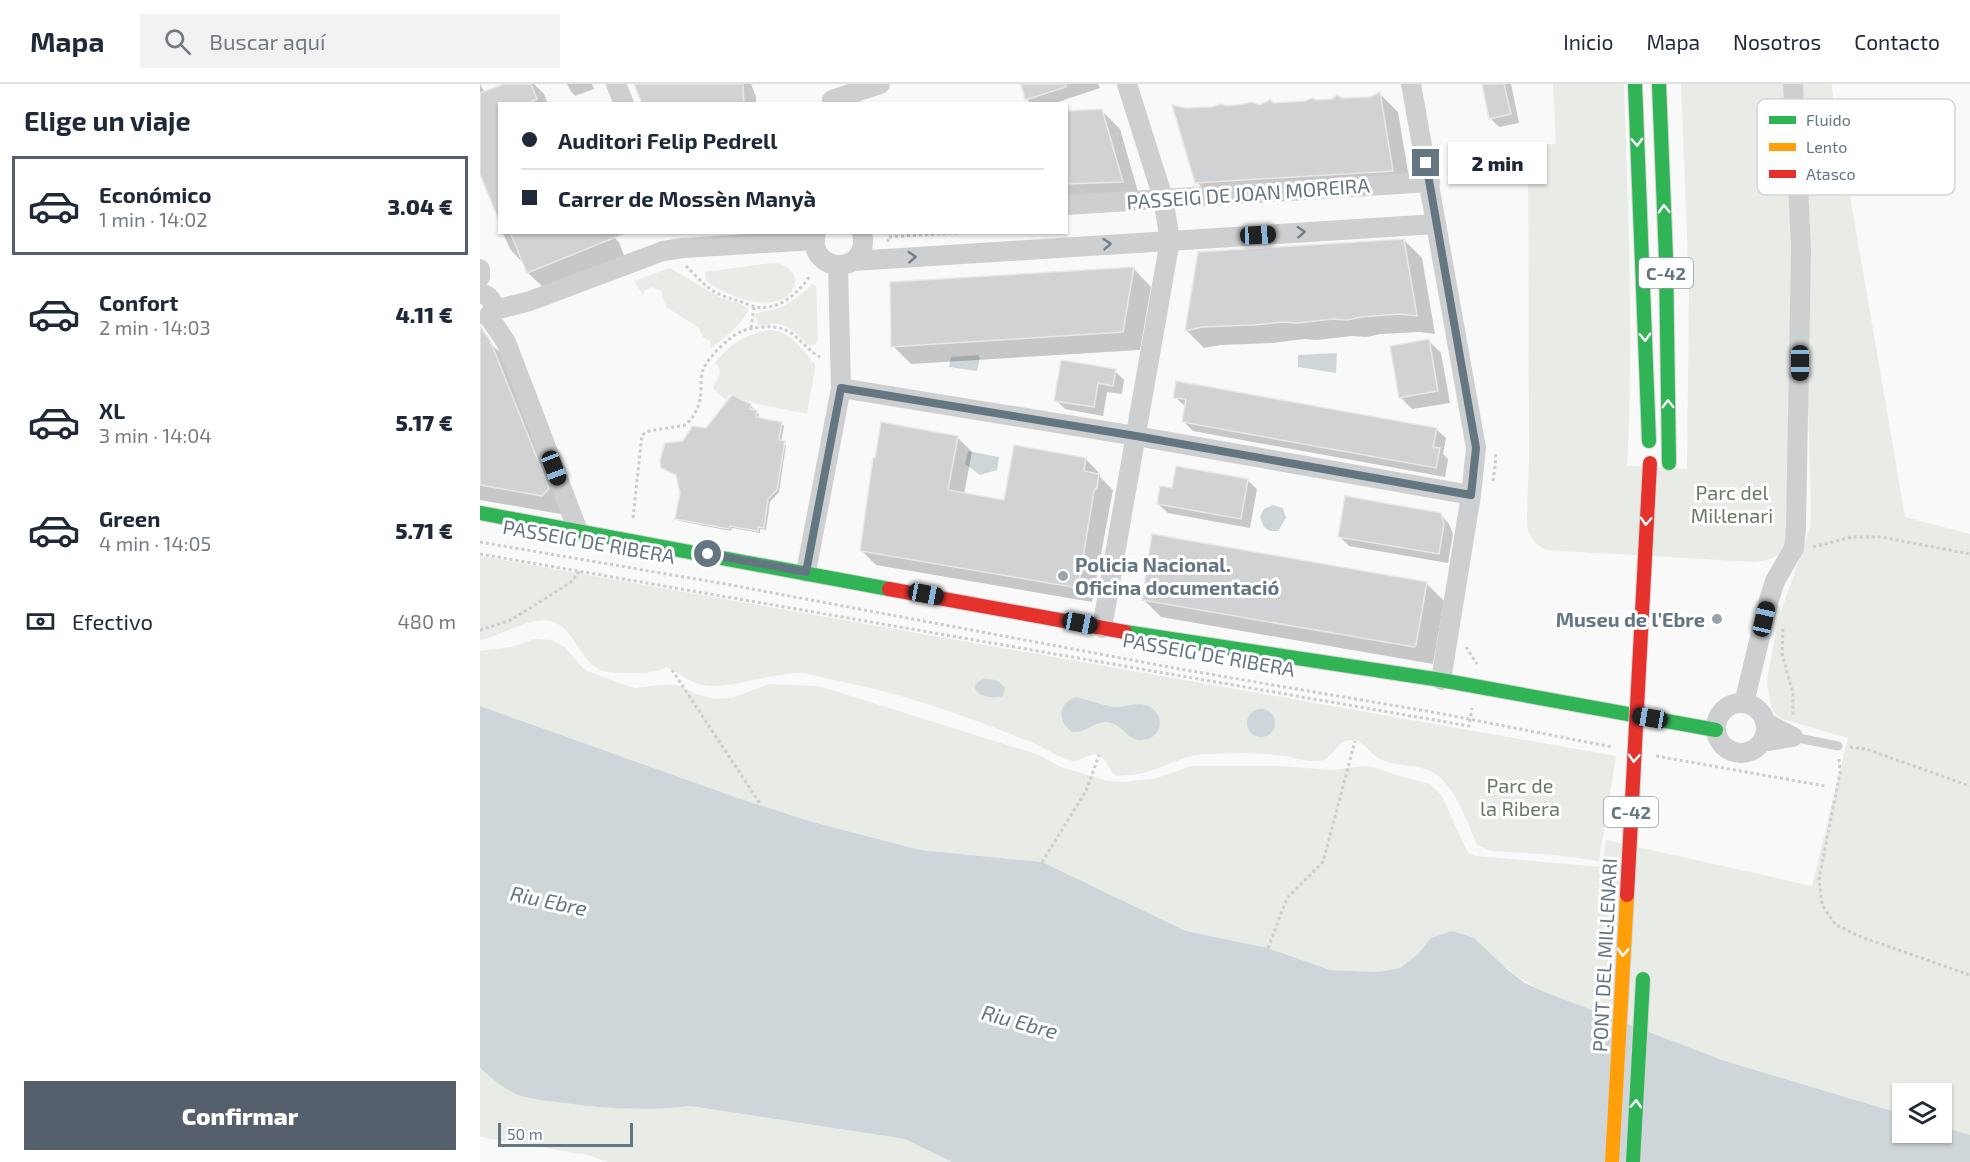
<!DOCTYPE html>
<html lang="es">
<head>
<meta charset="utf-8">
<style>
	:root { --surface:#fff; --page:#f2f2f3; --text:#1f2937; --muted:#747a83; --line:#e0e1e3; --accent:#56606c }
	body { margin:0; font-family:"Exo 2",sans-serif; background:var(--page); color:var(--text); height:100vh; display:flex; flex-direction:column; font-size:22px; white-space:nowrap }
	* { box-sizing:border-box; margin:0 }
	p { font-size:20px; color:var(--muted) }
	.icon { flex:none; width:33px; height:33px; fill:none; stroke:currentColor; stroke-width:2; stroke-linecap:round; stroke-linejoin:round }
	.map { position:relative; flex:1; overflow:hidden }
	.details { display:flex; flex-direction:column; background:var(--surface); width:480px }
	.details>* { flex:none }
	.top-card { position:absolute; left:18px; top:18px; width:570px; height:132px; border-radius:0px; box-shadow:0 2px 4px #0004; display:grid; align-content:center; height:132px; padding:0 24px; background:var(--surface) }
	.fabs { position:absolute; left:1412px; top:999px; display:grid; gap:12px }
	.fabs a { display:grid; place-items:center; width:60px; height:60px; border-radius:0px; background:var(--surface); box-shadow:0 2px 4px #0004; font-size:30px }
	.scale { position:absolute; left:18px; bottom:15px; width:135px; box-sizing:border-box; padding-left:6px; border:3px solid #657683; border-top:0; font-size:16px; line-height:21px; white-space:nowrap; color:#657683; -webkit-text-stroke:4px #fff; paint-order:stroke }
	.end { position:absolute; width:27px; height:27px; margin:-14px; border:8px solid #657683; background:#fff; box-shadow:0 0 0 3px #fff }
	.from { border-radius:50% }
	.bubble { position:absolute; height:42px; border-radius:0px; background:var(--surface); box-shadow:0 2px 4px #0004; font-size:20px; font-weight:800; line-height:42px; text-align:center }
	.car { position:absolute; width:18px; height:36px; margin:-18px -9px; border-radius:8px; box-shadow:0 0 4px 2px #0007; background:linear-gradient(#222 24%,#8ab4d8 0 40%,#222 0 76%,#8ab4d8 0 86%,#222 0) }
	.top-card b { display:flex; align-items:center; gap:21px; height:57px; font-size:22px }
	.top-card b+b { border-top:2px solid var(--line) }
	.top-card i { width:15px; height:15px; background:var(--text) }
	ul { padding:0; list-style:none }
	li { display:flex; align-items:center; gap:18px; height:99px; margin:0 12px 9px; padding:0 12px; border:3px solid transparent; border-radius:0px }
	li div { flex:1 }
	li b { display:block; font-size:22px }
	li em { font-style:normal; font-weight:800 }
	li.active { border-color:var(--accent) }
	li>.icon { width:54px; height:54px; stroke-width:1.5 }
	h2 { padding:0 24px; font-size:27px; line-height:72px }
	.pay { display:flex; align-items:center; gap:15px; height:66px; padding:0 24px; font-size:22px }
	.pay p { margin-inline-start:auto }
	.action { display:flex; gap:12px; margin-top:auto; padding:12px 24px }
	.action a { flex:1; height:69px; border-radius:0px; background:var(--accent); color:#fff; font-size:24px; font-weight:800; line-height:69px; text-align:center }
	header { display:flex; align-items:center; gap:36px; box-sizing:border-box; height:84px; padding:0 30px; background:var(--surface); border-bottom:2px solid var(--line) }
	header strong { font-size:28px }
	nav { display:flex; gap:33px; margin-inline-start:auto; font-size:21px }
	.search { width:420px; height:54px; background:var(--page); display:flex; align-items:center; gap:15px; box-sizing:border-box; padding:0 21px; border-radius:0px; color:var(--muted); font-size:22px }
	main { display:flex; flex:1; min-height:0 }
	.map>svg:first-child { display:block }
</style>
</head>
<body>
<header>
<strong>Mapa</strong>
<div class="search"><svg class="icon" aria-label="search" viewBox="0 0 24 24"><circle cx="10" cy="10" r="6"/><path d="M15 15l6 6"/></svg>Buscar aquí</div>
<nav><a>Inicio</a><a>Mapa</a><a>Nosotros</a><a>Contacto</a></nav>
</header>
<main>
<section class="details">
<h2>Elige un viaje</h2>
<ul>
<li class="active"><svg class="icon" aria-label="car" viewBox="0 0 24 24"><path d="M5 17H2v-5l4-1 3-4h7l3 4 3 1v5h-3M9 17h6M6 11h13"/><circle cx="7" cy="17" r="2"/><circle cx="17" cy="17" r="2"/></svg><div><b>Económico</b><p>1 min · 14:02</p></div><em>3.04 €</em></li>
<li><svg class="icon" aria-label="car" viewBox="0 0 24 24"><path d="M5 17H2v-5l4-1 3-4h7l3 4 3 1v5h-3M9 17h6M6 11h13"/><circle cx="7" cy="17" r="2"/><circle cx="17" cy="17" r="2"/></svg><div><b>Confort</b><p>2 min · 14:03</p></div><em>4.11 €</em></li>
<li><svg class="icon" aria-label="car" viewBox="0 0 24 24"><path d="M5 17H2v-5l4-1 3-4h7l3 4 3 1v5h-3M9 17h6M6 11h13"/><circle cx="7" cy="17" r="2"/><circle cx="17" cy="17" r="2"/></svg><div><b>XL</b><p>3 min · 14:04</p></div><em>5.17 €</em></li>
<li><svg class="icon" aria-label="car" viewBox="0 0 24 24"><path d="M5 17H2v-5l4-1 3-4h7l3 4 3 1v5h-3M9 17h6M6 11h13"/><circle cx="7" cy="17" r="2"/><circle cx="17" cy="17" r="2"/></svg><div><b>Green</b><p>4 min · 14:05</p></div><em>5.71 €</em></li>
</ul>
<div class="pay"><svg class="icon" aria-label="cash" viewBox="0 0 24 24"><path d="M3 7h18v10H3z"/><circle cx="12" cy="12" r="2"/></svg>Efectivo<p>480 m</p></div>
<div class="action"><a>Confirmar</a></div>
</section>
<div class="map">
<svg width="1490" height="1078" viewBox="0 0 1490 1078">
	<rect width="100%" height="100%" fill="#f9f9f9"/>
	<g fill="#e8ebe6">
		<path d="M1073,0H1144C1148,127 1154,255 1147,382L1207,385L1209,203L1201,0H1304L1311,174L1307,437C1305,465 1304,475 1274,478L1066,466L1055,459L1048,447L1047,433L1049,374L1048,62L1076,60Z"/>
		<path d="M1319,0H1351L1425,433L1490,450V1051L1461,1042V1010H1422V1030L1242,976L1065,908C1037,895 1016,876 994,854H951L938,870L921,884L899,888L850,886L788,864L706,847L562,778L440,766L329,737L255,713L0,622V567L31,563L55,555L71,556L85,563L100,581L107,587L148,602L156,604L179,601H197L219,611L234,615L252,614L289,600L339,602L559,671L581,683L628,697L645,698L677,694L711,682H799L852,686L884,682L893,683L919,692L950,700L962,712L985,763L989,769L996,772L1122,783L1126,756L1332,802L1368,654L1302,635L1296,631L1292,624L1287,600L1288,590L1298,536L1330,444L1331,426Z"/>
		<path d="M292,179C310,178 324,197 309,210C288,230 246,211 226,197L225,188Z"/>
		<path d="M190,184L239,213C248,218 261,217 268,225C265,239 241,256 230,265L231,261L230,257L223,253L218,243L186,223L181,207L172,203L164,207L163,211L154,197Z"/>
		<path d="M332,200L336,202L338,255L336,260L330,262C320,255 311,240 297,240C290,239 285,243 278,240L275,231C282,226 291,227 299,224C313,218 322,210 332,200Z"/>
		<path d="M291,246C311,248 322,265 335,280V285L327,330L277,320L250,310L246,316L234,306V301C238,294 242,291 238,282L234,280C251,259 265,250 291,246Z"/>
		<path d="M0,472L1136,672L1119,777L1075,771L1012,767L997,761C988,739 972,694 948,686C932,680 917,683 900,675C889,669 883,655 870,656C855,656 854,677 838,677C824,678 811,672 797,671C775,669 751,669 729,670C706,670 685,683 663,689C654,691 645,691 636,692C629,687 627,675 619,671C609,667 600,680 589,676C575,672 562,662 548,657C487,632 422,609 358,597C345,594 330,589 318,589C292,589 241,608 219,600C208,597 197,588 187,583C172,590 162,589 146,589C139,589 131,589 123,587C99,579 96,544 71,537C50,532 21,552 0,556Z"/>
		<path d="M0,984C11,994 24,1005 38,1011C52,1016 69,1017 84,1019C126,1025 168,1027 210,1022L425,1055L472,1078H128L108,1071L0,1053Z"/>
	</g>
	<g fill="#ced6d9">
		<path d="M857,269L856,289L818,283V271Z"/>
		<path d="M498,271L500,274L497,287L469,283L471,273Z"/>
		<path d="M488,367L519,373L517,386L500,391L485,380Z"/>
		<path d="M793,421L803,424L806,434L798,447H790L784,443L780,433L784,425Z"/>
		<path d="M504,595C513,595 520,596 525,604L523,612C507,618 481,604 504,595Z"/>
		<path d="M596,613C609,616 623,622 637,623C646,623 656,618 665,621C686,627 684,654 663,656C648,658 642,639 627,638C614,637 609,648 592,648C577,637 578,619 596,613Z"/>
		<path d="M0,622L255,713L329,737L440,766L562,778L706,847L788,864L850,886L899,888L920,884L938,870L951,854L972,847L994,854L1028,886L1045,899L1065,908L1242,976L1422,1030V1048H1461V1042L1490,1051V1078H472L425,1055L210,1022C168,1027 126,1025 84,1019C70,1017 52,1016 38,1011C24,1005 11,994 0,984Z"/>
		<circle cx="781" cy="639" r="14"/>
	</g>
	<g fill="#0003">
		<path d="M0,0L5,9L28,0H54L64,10L68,20H20V134L0,86Z"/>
		<path d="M87,0H112L114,5L95,12L90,6Z"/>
		<path d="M155,0H271L276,13V20H163Z"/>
		<path d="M543,0H618L620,4L572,20H551L547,15Z"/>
		<path d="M1003,0H1031L1039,39L1019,43L1010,34Z"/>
		<path d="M900,10L918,28L931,105L735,117L717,98L706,26L780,23L794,20L891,14Z"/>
		<path d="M622,27L640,45L660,115L586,119V29Z"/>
		<path d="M129,148L139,158L145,174L66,206L48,189L44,180L30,165L23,149Z"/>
		<path d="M924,156L942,174L955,250L939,248L901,250L886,253L872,252L837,256L824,255L793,259L741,261L724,264L706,246Z"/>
		<path d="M653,184L671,203L660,266L431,280L413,262Z"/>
		<path d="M0,255L10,259L30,278L87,423L81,430L0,416Z"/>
		<path d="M949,257L961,269L970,319L932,325L920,313Z"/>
		<path d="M635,287L644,296L642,310L627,308L623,332L585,325L576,316Z"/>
		<path d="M695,313L956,345L966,354L963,370L968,375L965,393L713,347L704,338L706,323Z"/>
		<path d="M270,321L273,324V327L279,330L278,335L301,339L304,342L301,358L306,361L299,408L290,418L286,446L280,445V449L252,444L251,447L200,437L197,435L202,409L198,392L182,383L203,359Z"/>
		<path d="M477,353L492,368L484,410L525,418L606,375L620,390V393L633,406L612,518L396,481L381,466Z"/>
		<path d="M767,396L777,405L770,444L688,429L678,420L693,406Z"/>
		<path d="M960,430L969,440L973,450L968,479L869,462L860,453Z"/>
		<path d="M946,499L964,517L953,580L681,533L663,515Z"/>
	</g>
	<g fill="#d0d2d3" stroke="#e8e8e8" stroke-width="1.5">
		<path d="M24,0H51L57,15L46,20H20L19,137L0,90V9Z"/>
		<path d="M154,0H263L264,20H162Z"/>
		<path d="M541,0H586V3L545,16Z"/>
		<path d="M1002,0H1024L1031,30L1009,35Z"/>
		<path d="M900,8L913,87L715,99L692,21L706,24L731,23L741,20L747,22L765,20L772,18L780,21L790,16L794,19L825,17L832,14L837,16L852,15L857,11L862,14L890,13Z"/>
		<path d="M622,25L643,98L586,100V27Z"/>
		<path d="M30,148H146V149L47,189Z"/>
		<path d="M924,155L937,232L920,230L882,233L867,236L853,235L818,239L805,238L774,241L722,243L705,247L718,168Z"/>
		<path d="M654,183L643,248L411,263L410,198Z"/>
		<path d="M0,242L10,256L69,404L62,412L0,401Z"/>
		<path d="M949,255L958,307L919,314L910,262Z"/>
		<path d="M581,276L636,285L633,302L618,299L614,323L574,317Z"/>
		<path d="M696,297L957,344L953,363L960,364L956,384L702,338L706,315L693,314Z"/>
		<path d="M252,311L271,320L270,325L277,326L276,333L302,338L299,356L305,357L297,406L288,415L284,444L278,443V447L250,442L249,445L195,435L200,409L196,391L181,384L180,376L185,359L203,357L212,342L226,344Z"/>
		<path d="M401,338L478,352L468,406L524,416L534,361L606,374L604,387L619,390L617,403L614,407L598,504L380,467L393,374H395Z"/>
		<path d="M696,382L768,395L761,435L677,420L680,402L692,404Z"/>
		<path d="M865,412L961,429L964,440L959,470L858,453Z"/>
		<path d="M672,450L947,498L936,561L934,563L662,516Z"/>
	</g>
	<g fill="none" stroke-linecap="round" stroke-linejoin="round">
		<defs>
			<g id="fast">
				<path d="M1155,0L1169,357"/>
				<path d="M1179,0L1186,175L1189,379"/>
				<path d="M0,429L409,505"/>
				<path d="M645,548L961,596L1236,646"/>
			</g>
			<path id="jam" d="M409,505L645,548"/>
		</defs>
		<use href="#fast" stroke="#d5d6d7" stroke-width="16"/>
		<use href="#jam" stroke="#d5d6d7" stroke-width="16"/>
		<g stroke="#cbcccd" stroke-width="3" stroke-dasharray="3 3" stroke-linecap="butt">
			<path d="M408,158V153L490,148"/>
			<path d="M206,182C213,189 221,198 229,204C238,211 249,214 259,217C265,219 271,222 276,223C299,227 318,209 330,192"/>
			<path d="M271,244L274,223"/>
			<path d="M1013,397L1016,374L1015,368"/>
			<path d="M153,434L162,351L169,347L206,341C216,329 221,321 221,304C221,298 221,291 223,286C227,274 250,252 262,247C272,243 293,241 303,245C318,250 326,266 340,273"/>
			<path d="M0,458L251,501L705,586L958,629L1132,663"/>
			<path d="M1333,463L1372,453H1401L1490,470"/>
			<path d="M0,470L989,642L992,624"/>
			<path d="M1303,545L1302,570L1313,609V633"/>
			<path d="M0,546L31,536L91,498L100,487"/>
			<path d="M986,563L997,580"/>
			<path d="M192,586L281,721"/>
			<path d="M1370,663L1386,665L1490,702"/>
			<path d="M1176,672L1345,702"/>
			<path d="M1359,675L1360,689L1339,795L1342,821L1356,841L1381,853L1490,891"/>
			<path d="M562,778L606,707L619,671"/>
			<path d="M788,864L807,814L843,778L875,657"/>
		</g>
		<path stroke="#cecfd0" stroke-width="9" d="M1313,653L1358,662"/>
		<g stroke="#cecfd0" stroke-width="20">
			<path d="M136,0L144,20"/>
			<path d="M931,0L996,364L991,411L961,596"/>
			<path d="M352,16L400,0"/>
			<path d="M586,121L950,98"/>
			<path d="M336,148C325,191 392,193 382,148"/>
			<path d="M374,177L956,140"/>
			<path d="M0,185V193"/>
			<path d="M0,209C13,212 17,223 8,233"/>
			<path d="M13,223L23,224L50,217L183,167L203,164L335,156"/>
			<path d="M9,233L26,258L98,447"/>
			<path d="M361,304L656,352L991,411"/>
			<path d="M326,488L361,304L358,182"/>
			<path d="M622,544L690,156L683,114L647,0"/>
			<circle cx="1261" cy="644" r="25"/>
			<path d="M1264,619L1289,516L1295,497L1314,464L1316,444L1321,165L1313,0"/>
			<path d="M1282,658L1313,653L1286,639"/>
		</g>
		<use href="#fast" stroke="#30b455" stroke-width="14"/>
		<use href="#jam" stroke="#e5322d" stroke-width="14"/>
		<defs>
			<path id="fast-bridge" d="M1153,1078L1163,895"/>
			<path id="slow-bridge" d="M1132,1078L1147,811"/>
			<path id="jam-bridge" d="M1147,811L1170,379"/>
		</defs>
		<use href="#fast-bridge" stroke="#d5d6d7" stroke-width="16" stroke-linecap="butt"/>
		<use href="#slow-bridge" stroke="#d5d6d7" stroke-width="16" stroke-linecap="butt"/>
		<use href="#jam-bridge" stroke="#d5d6d7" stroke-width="16" stroke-linecap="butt"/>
		<use href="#fast-bridge" stroke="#30b455" stroke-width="14"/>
		<use href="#slow-bridge" stroke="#ff9f0a" stroke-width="14"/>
		<use href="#jam-bridge" stroke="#e5322d" stroke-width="14"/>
	</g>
	<defs><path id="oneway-chevron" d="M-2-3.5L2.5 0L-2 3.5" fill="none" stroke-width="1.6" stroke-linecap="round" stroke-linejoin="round" transform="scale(1.5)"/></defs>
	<g stroke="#fff">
		<use href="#oneway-chevron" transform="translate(1157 58) rotate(88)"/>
		<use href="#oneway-chevron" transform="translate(1184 125) rotate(-92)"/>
		<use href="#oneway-chevron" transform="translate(1165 253) rotate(88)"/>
		<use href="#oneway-chevron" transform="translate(1188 320) rotate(-91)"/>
		<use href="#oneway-chevron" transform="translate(1166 437) rotate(93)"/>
		<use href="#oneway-chevron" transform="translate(1154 674) rotate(93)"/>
		<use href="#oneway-chevron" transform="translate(1143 868) rotate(93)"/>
		<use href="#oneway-chevron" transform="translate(1156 1020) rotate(-87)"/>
	</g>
	<g stroke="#707f8b">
		<use href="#oneway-chevron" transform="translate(821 148) rotate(-3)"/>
		<use href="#oneway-chevron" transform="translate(627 160) rotate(-4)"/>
		<use href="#oneway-chevron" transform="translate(432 173) rotate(-4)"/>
	</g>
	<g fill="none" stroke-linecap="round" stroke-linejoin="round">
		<path stroke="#657683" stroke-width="8" d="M228,470L326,488L361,304L656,352L991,411L996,364L946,79"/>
	</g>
	<g fill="#99a4ac" stroke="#fff" stroke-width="2">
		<circle cx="583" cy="492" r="6"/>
		<circle cx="1237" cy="535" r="6"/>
	</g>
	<g text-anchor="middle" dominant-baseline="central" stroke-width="6" stroke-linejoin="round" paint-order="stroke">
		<g fill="#fff" stroke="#939fa8" stroke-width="1.5">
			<rect x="1159" y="174" width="54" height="30" rx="4.5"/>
			<rect x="1124" y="713" width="54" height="30" rx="4.5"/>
		</g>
		<g font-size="18" font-weight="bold" fill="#657683">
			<text x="1186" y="189">C-42</text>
			<text x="1151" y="728">C-42</text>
		</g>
		<g font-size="20" fill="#657683" stroke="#fff">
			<text transform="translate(768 109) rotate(-4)">PASSEIG DE JOAN MOREIRA</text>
			<text transform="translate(109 457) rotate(10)">PASSEIG DE RIBERA</text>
			<text transform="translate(729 570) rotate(10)">PASSEIG DE RIBERA</text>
			<text transform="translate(1124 871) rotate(-87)">PONT DEL MIL·LENARI</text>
		</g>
		<g font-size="20" fill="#687a64" stroke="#fff">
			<text x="1252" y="408">Parc del<tspan x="1252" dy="23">Mil·lenari</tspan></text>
			<text x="1040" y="701">Parc de<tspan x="1040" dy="23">la Ribera</tspan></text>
		</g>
		<g font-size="20" font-weight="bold" fill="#657683" stroke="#fff" text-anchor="start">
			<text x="595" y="480">Policia Nacional.<tspan x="595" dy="23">Oficina documentació</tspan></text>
			<text x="1225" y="535" text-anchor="end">Museu de l'Ebre</text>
		</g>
		<g font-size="21" font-style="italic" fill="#60757c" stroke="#fff">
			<text transform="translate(69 816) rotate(12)">Riu Ebre</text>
			<text transform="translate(540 937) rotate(15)">Riu Ebre</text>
		</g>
	</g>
	<rect x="1277" y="15" width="198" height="96" rx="9" fill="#fff" stroke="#d1d6da" stroke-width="1.5"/>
	<rect x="1289" y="32" width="27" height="8" fill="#30b455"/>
	<rect x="1289" y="59" width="27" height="8" fill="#ff9f0a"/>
	<rect x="1289" y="86" width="27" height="8" fill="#e5322d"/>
	<g font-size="16" fill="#657683">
		<text x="1326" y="42">Fluido</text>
		<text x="1326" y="69">Lento</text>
		<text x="1326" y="96">Atasco</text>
	</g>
</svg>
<div class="fabs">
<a><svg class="icon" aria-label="layers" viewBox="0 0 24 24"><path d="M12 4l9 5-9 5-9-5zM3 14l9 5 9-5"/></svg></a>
</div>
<div class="scale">50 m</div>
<i class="end from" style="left:228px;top:470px"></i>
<i class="end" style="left:946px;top:79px"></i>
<div class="bubble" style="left:968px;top:58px;width:99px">2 min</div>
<i class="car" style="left:778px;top:151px;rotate:87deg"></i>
<i class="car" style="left:1320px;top:279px;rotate:180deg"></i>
<i class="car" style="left:74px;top:384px;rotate:159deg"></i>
<i class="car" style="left:446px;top:510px;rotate:101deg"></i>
<i class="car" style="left:1284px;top:535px;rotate:13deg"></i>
<i class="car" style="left:600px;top:539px;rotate:101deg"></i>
<i class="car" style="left:1170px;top:634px;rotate:280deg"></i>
<div class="top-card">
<b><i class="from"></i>Auditori Felip Pedrell</b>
<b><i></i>Carrer de Mossèn Manyà</b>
</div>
</div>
</main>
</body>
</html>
